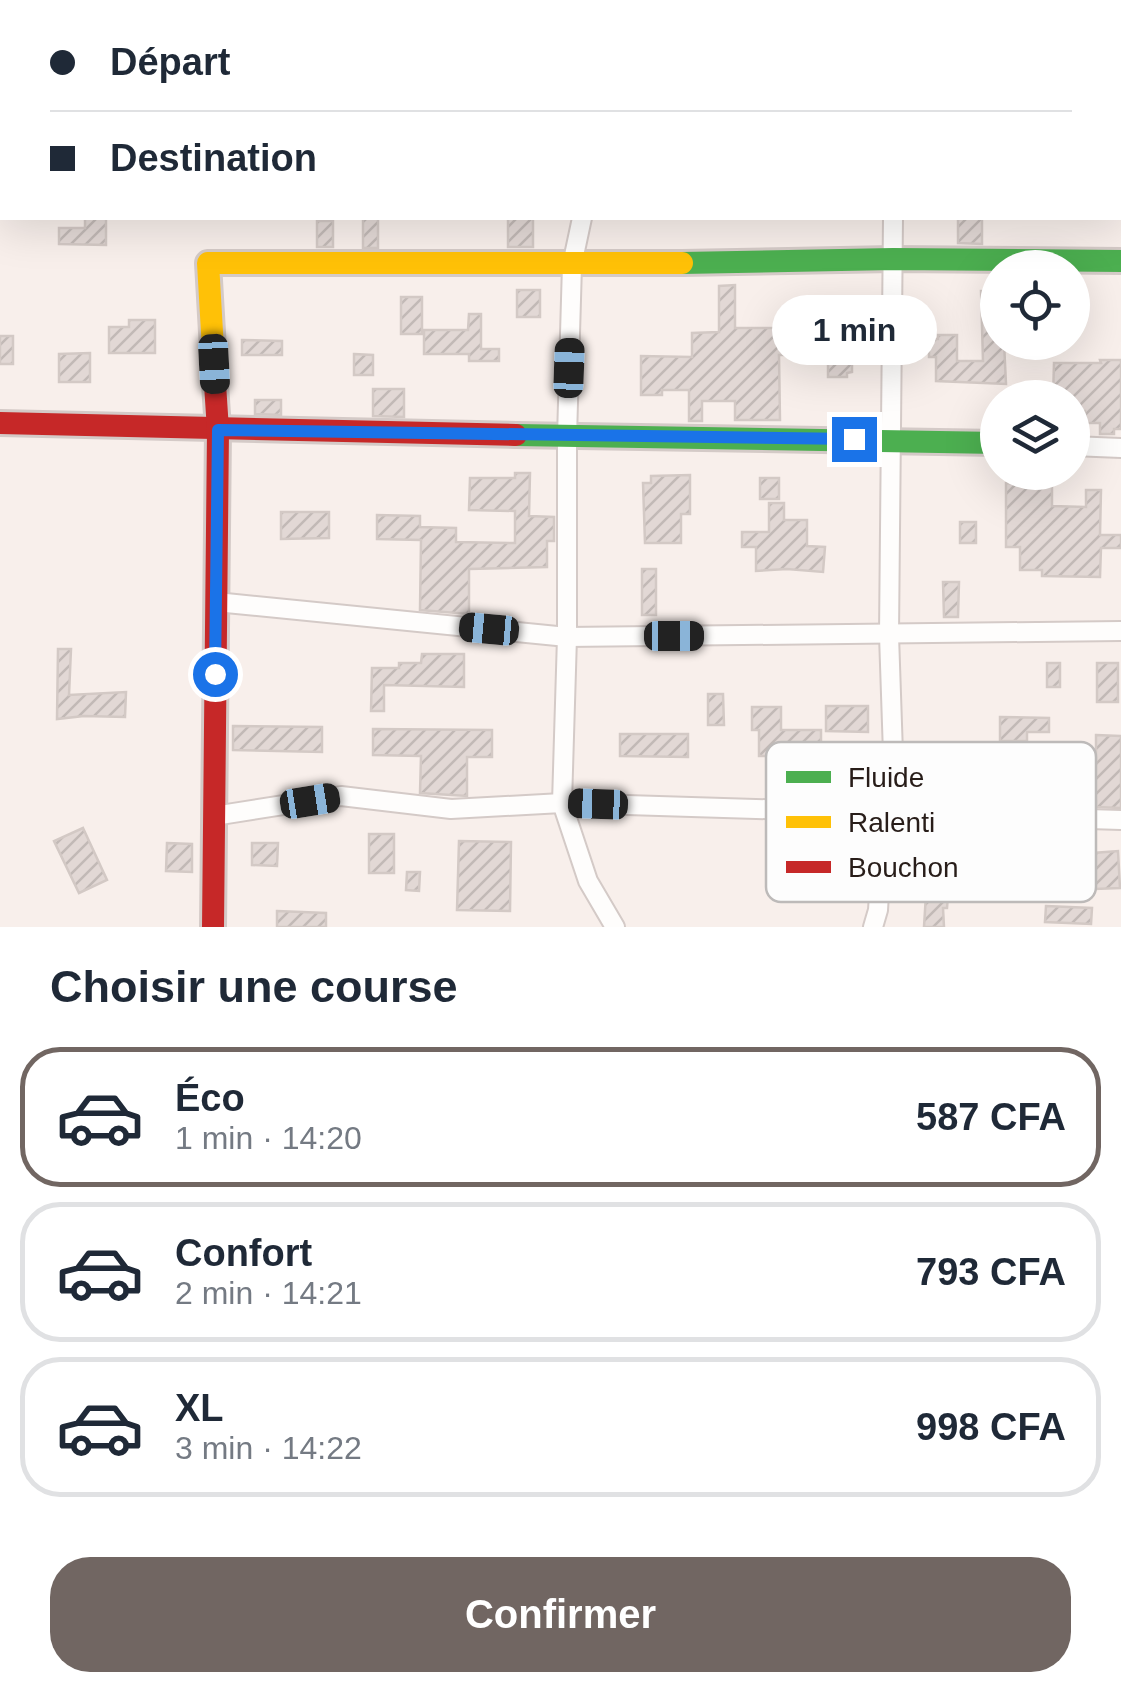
<!DOCTYPE html>
<html lang="fr">
<head>
<meta charset="utf-8">
<style>
	:root { --surface:#fff; --page:#f6f6f7; --text:#1f2937; --muted:#747a83; --line:#e0e1e3; --accent:#716662 }
	body { margin:0; font-family:Arial,sans-serif; background:var(--page); color:var(--text); height:100vh; display:flex; flex-direction:column; font-size:38px; white-space:nowrap }
	* { box-sizing:border-box; margin:0 }
	p { font-size:32px; color:var(--muted) }
	.icon { flex:none; width:55px; height:55px; fill:none; stroke:currentColor; stroke-width:2; stroke-linecap:round; stroke-linejoin:round }
	.map { position:relative; height:927px; overflow:hidden }
	.panel { display:flex; flex-direction:column; background:var(--surface); flex:1 }
	.panel>* { flex:none }
	.guide { position:absolute; left:0px; top:0px; width:1122px; height:220px; box-shadow:0 10px 40px #0002; display:grid; align-content:center; height:220px; padding:0 50px; background:var(--surface) }
	.tools { position:absolute; left:980px; top:250px; display:grid; gap:20px }
	.tools a { display:grid; place-items:center; width:110px; height:110px; border-radius:50%; background:var(--surface); box-shadow:0 10px 40px #0002; font-size:50px }
	.end { position:absolute; width:45px; height:45px; margin:-22px; border:12px solid #1a73e8; background:#fff; box-shadow:0 0 0 5px #fff }
	.from { border-radius:50% }
	.bubble { position:absolute; height:70px; border-radius:35px; background:var(--surface); box-shadow:0 10px 40px #0002; font-size:32px; font-weight:700; line-height:70px; text-align:center }
	.car { position:absolute; width:30px; height:60px; margin:-30px -15px; border-radius:12px; box-shadow:0 0 8px 2px #0007; background:linear-gradient(#222 24%,#8ab4d8 0 40%,#222 0 76%,#8ab4d8 0 86%,#222 0) }
	.guide b { display:flex; align-items:center; gap:35px; height:95px; font-size:38px }
	.guide b+b { border-top:2px solid var(--line) }
	.guide i { width:25px; height:25px; background:var(--text) }
	ul { padding:0; list-style:none }
	li { display:flex; align-items:center; gap:30px; height:140px; margin:0 20px 15px; padding:0 30px; border:5px solid var(--line); border-radius:40px }
	li div { flex:1 }
	li b { display:block; font-size:38px }
	li em { font-style:normal; font-weight:700 }
	li.active { border-color:var(--accent) }
	li>.icon { width:90px; height:90px; stroke-width:1.5 }
	h2 { padding:0 50px; font-size:45px; line-height:120px }
	.action { display:flex; gap:20px; margin-top:auto; padding:20px 50px }
	.action a { flex:1; height:115px; border-radius:40px; background:var(--accent); color:#fff; font-size:40px; font-weight:700; line-height:115px; text-align:center }
	.map>svg:first-child { display:block }
</style>
</head>
<body>
<div class="map">
<svg width="1121" height="927" viewBox="0 0 1121 927">
	<defs>
		<pattern id="building-hatch" width="6" height="6" patternUnits="userSpaceOnUse" patternTransform="scale(2.5)"><rect width="6" height="6" fill="#e2d8d5"/><path d="M-1 1l2-2M0 6l6-6M5 7l2-2" fill="none" stroke="#c2b9b6"/></pattern>
	</defs>
	<rect width="100%" height="100%" fill="#f8efeb"/>
	<g fill="url(#building-hatch)" stroke="#d3c9c5" stroke-width="2.5">
		<path d="M85,218H106V245L59,244V228H85Z"/>
		<rect x="363" y="218" width="15" height="30"/>
		<rect x="508" y="218" width="25" height="29"/>
		<path d="M982,218V244L958,243V219Z"/>
		<rect x="317" y="221" width="16" height="26"/>
		<path d="M735,285V328H794V323H826V332H862V355H852V372L847,373V377H828V355H779L780,420H735V401H702V421H689V390H662V395H641V356L692,357V333L719,332V286Z"/>
		<rect x="517" y="290" width="23" height="27"/>
		<path d="M981,291H998V342H1004L1006,384L936,381V357H929V339H938V335H957V361H983Z"/>
		<rect x="401" y="297" width="21" height="37"/>
		<path d="M469,314H481V349H499V361H469V354H424V330H468Z"/>
		<path d="M129,320H155V353H109V327H129Z"/>
		<rect x="0" y="336" width="13" height="28"/>
		<path d="M242,340L282,341V355H242Z"/>
		<path d="M90,353V382H59V354Z"/>
		<path d="M354,354L373,355V375H354Z"/>
		<path d="M1100,360H1121V429H1114V434H1100V423H1085V411H1072V398H1053L1054,363H1101Z"/>
		<path d="M373,389H404V417L373,416Z"/>
		<path d="M255,400H281V415L255,414Z"/>
		<path d="M515,473H530L529,516L554,517V541H547V567L469,569V614L420,610L421,540L377,539V515L420,516V527L456,528V542L515,543V511L469,510L470,478H515Z"/>
		<path d="M690,475V514H681V543H645L643,483H651V476Z"/>
		<rect x="760" y="478" width="19" height="21"/>
		<path d="M1006,483L1052,487V506L1086,507V490H1101L1100,535H1121V548H1101L1100,577L1042,576V570H1020V547H1006Z"/>
		<path d="M769,503H784V520H807V546L825,547L823,572L787,569L756,571V547H742V532H769Z"/>
		<path d="M281,512H329V538L281,539Z"/>
		<rect x="960" y="522" width="16" height="21"/>
		<rect x="642" y="569" width="14" height="46"/>
		<path d="M943,582H959L958,617H944Z"/>
		<path d="M58,649H71L69,695L126,692L125,717L84,716L57,719Z"/>
		<path d="M422,654H464V687L384,685V711H371L372,668H399V663H421Z"/>
		<rect x="1047" y="663" width="13" height="24"/>
		<rect x="1097" y="663" width="21" height="39"/>
		<path d="M708,694H723L724,725H708Z"/>
		<path d="M826,706H868V732L826,731Z"/>
		<path d="M752,707H781V730H821V756H813V798L780,797V756H759V730H752Z"/>
		<path d="M1000,717L1049,718V732H1027V741H1000Z"/>
		<path d="M233,726L322,727V752L233,750Z"/>
		<path d="M373,729L492,730V757H467V796L420,793L421,756L373,755Z"/>
		<path d="M620,734H688V757L620,756Z"/>
		<path d="M1096,735L1121,736V808L1096,807V801H1067V764H1096Z"/>
		<path d="M83,828L107,880L79,893L54,841Z"/>
		<rect x="369" y="834" width="25" height="39"/>
		<path d="M459,841L511,842L510,911L457,910Z"/>
		<path d="M167,843L192,844V872L166,871Z"/>
		<path d="M252,843H278L277,866L252,865Z"/>
		<path d="M1118,851L1120,888L1095,889L1093,853Z"/>
		<path d="M407,872H420L419,891L406,890Z"/>
		<path d="M926,894L948,896L947,908H943L944,927H924Z"/>
		<path d="M1046,906L1092,908L1091,924L1045,922Z"/>
		<path d="M277,911L326,913V927H277Z"/>
	</g>
	<g fill="none" stroke-linecap="round" stroke-linejoin="round">
		<defs>
			<g id="street">
				<path d="M345,0V2"/>
				<path d="M893,0V2"/>
				<path d="M581,2V0"/>
				<path d="M1120,122H1121"/>
				<path d="M582,218L572,265L567,437V637L562,803L588,881L615,927"/>
				<path d="M893,218L889,635L895,813"/>
				<path d="M1072,446L1121,448"/>
				<path d="M216,602L567,637L1121,631"/>
				<path d="M214,816L341,796L451,809L562,803L1121,820"/>
				<path d="M873,927L878,910L884,813"/>
			</g>
			<g id="fast">
				<path d="M682,263L893,259L1121,261"/>
				<path d="M516,435L998,443"/>
			</g>
			<path id="slow" d="M215,384L208,263H682"/>
			<g id="jam">
				<path d="M0,423L516,435"/>
				<path d="M213,927L218,430L215,384"/>
			</g>
		</defs>
		<use href="#street" stroke="#d4cac7" stroke-width="22"/>
		<use href="#fast" stroke="#d4cac7" stroke-width="28"/>
		<use href="#slow" stroke="#d4cac7" stroke-width="28"/>
		<use href="#jam" stroke="#d4cac7" stroke-width="28"/>
		<use href="#street" stroke="#fefdfc" stroke-width="18"/>
		<use href="#fast" stroke="#4caf50" stroke-width="22"/>
		<use href="#slow" stroke="#ffc107" stroke-width="22"/>
		<use href="#jam" stroke="#c62828" stroke-width="22"/>
	</g>
	<g fill="none" stroke-linecap="round" stroke-linejoin="round">
		<path stroke="#1a73e8" stroke-width="12" d="M215,674L218,430L854,439"/>
	</g>
	<rect x="766" y="742" width="330" height="160" rx="15" fill="#fdfdfd" stroke="#bdbab9" stroke-width="2.5"/>
	<rect x="786" y="771" width="45" height="12" fill="#4caf50"/>
	<rect x="786" y="816" width="45" height="12" fill="#ffc107"/>
	<rect x="786" y="861" width="45" height="12" fill="#c62828"/>
	<g font-size="28" fill="#281d19">
		<text x="848" y="787">Fluide</text>
		<text x="848" y="832">Ralenti</text>
		<text x="848" y="877">Bouchon</text>
	</g>
</svg>
<div class="tools">
<a><svg class="icon" aria-label="locate" viewBox="0 0 24 24"><circle cx="12" cy="12" r="6"/><path d="M12 2v4M12 18v4M2 12h4M18 12h4"/></svg></a>
<a><svg class="icon" aria-label="layers" viewBox="0 0 24 24"><path d="M12 4l9 5-9 5-9-5zM3 14l9 5 9-5"/></svg></a>
</div>
<i class="end from" style="left:215px;top:674px"></i>
<i class="end" style="left:854px;top:439px"></i>
<div class="bubble" style="left:772px;top:295px;width:165px">1 min</div>
<i class="car" style="left:214px;top:364px;rotate:177deg"></i>
<i class="car" style="left:569px;top:368px;rotate:2deg"></i>
<i class="car" style="left:489px;top:629px;rotate:275deg"></i>
<i class="car" style="left:674px;top:636px;rotate:90deg"></i>
<i class="car" style="left:310px;top:801px;rotate:81deg"></i>
<i class="car" style="left:598px;top:804px;rotate:272deg"></i>
<div class="guide">
<b><i class="from"></i>Départ</b>
<b><i></i>Destination</b>
</div>
</div>
<section class="panel">
<h2>Choisir une course</h2>
<ul>
<li class="active"><svg class="icon" aria-label="car" viewBox="0 0 24 24"><path d="M5 17H2v-5l4-1 3-4h7l3 4 3 1v5h-3M9 17h6M6 11h13"/><circle cx="7" cy="17" r="2"/><circle cx="17" cy="17" r="2"/></svg><div><b>Éco</b><p>1 min · 14:20</p></div><em>587 CFA</em></li>
<li><svg class="icon" aria-label="car" viewBox="0 0 24 24"><path d="M5 17H2v-5l4-1 3-4h7l3 4 3 1v5h-3M9 17h6M6 11h13"/><circle cx="7" cy="17" r="2"/><circle cx="17" cy="17" r="2"/></svg><div><b>Confort</b><p>2 min · 14:21</p></div><em>793 CFA</em></li>
<li><svg class="icon" aria-label="car" viewBox="0 0 24 24"><path d="M5 17H2v-5l4-1 3-4h7l3 4 3 1v5h-3M9 17h6M6 11h13"/><circle cx="7" cy="17" r="2"/><circle cx="17" cy="17" r="2"/></svg><div><b>XL</b><p>3 min · 14:22</p></div><em>998 CFA</em></li>
</ul>
<div class="action"><a>Confirmer</a></div>
</section>
</body>
</html>
